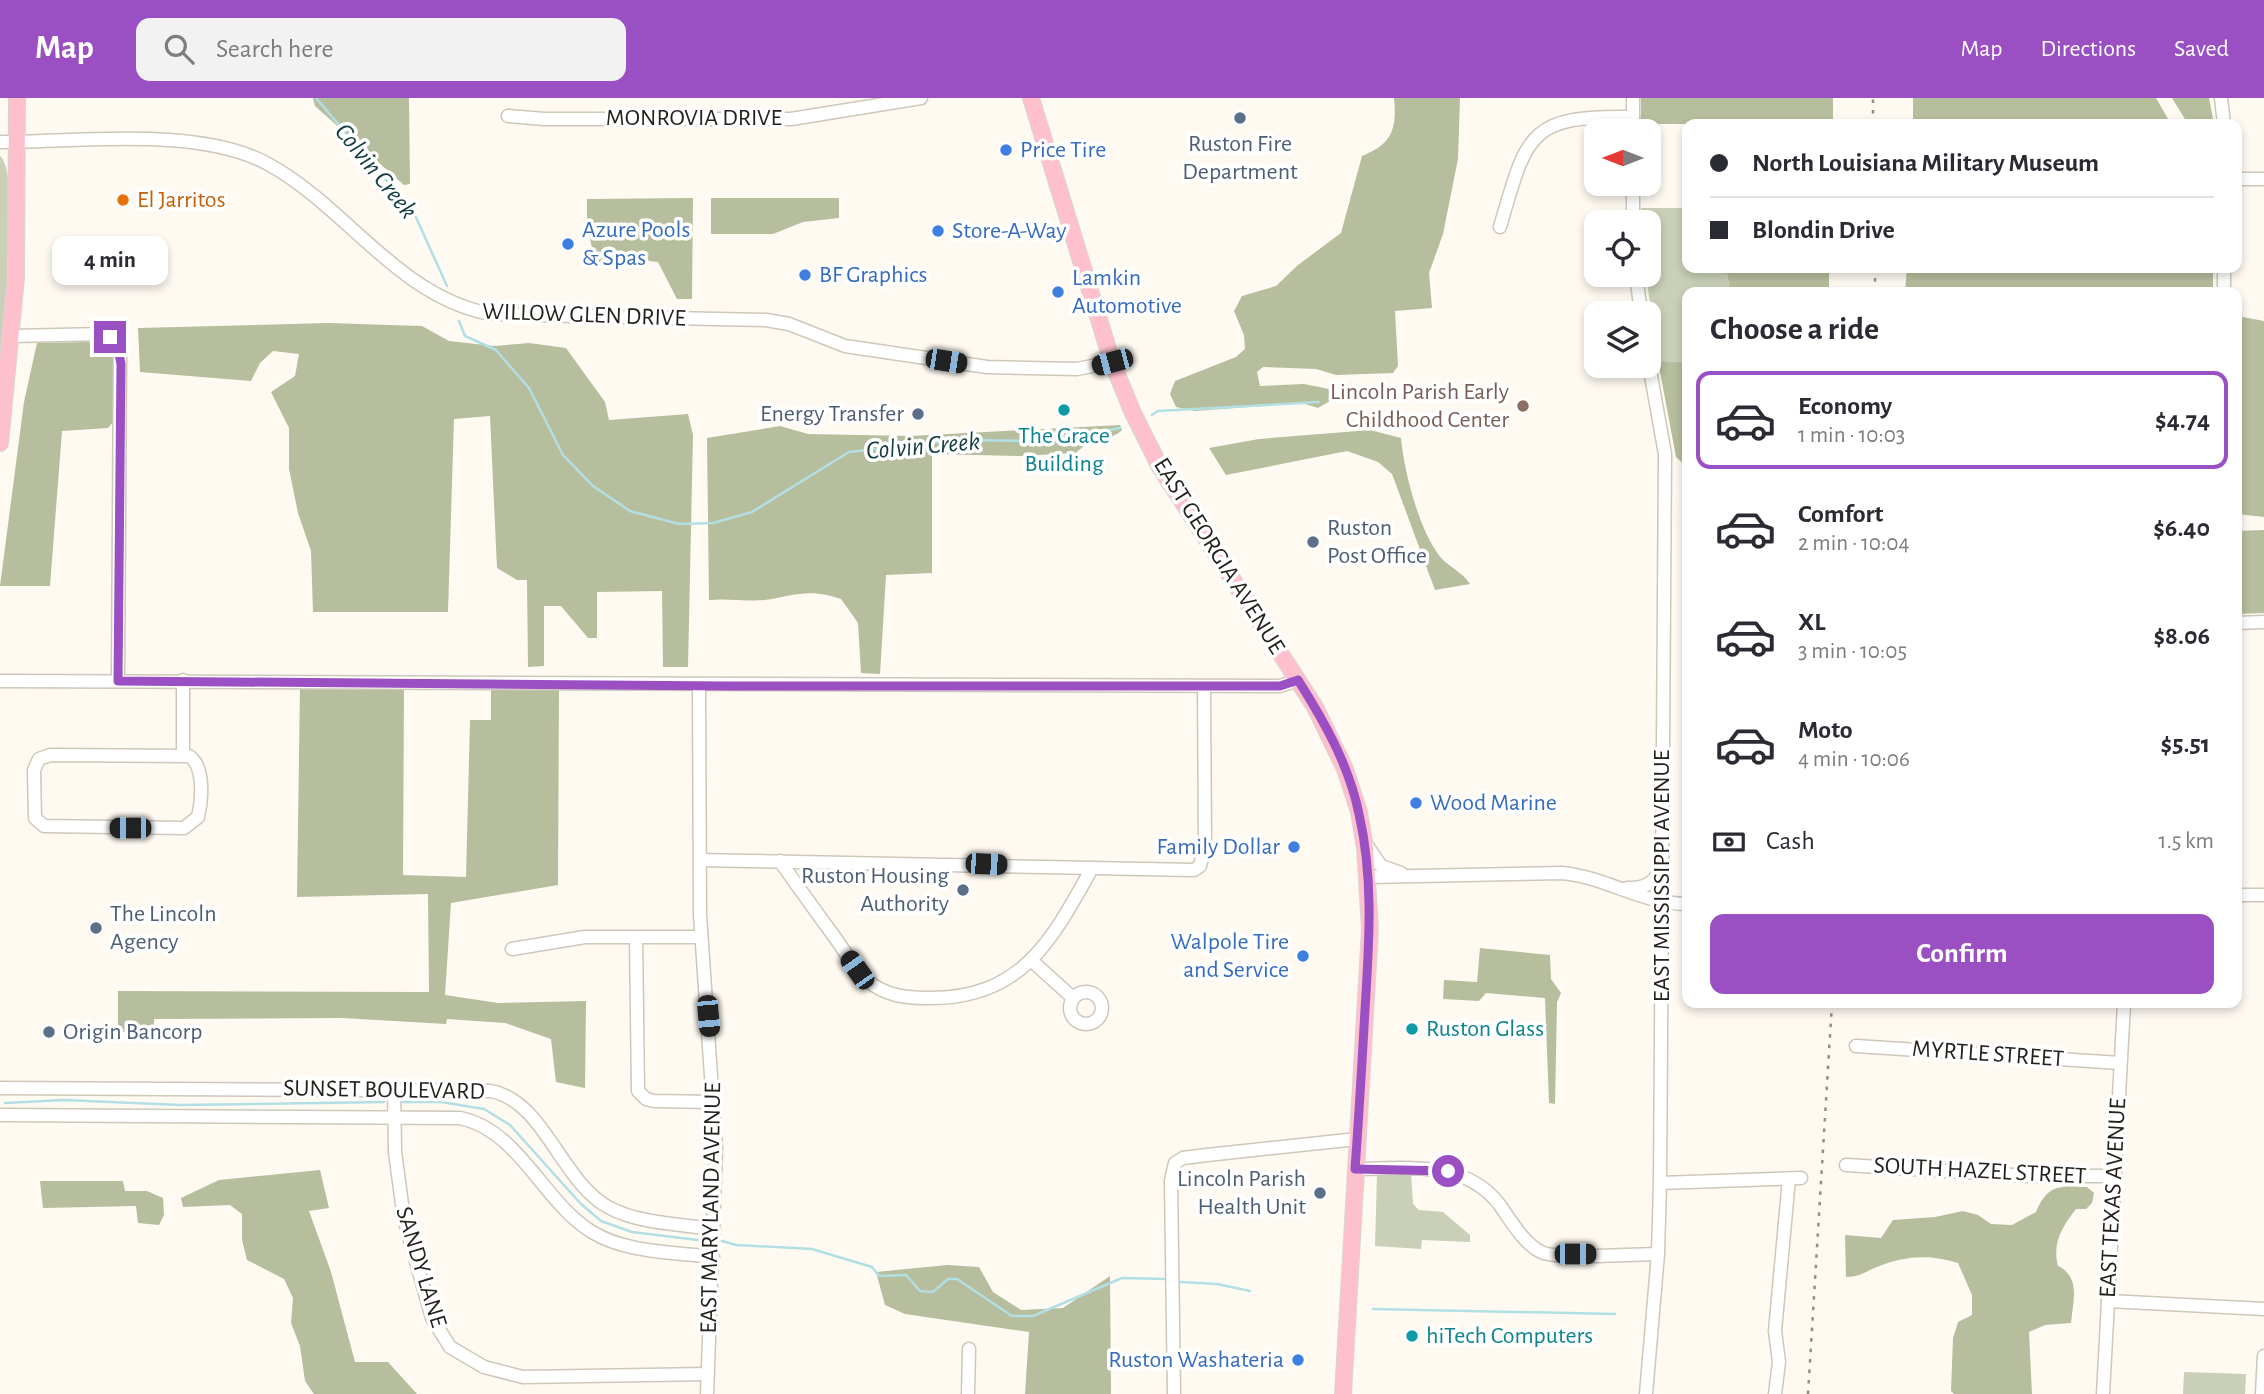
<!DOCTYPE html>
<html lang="en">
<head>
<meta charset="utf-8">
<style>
	:root { --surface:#fff; --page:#f2f2f3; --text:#2b2b33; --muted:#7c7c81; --line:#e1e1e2; --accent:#9a50c2 }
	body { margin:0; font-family:"Alegreya Sans",sans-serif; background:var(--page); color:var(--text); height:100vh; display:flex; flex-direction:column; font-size:26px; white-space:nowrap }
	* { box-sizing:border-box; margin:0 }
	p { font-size:23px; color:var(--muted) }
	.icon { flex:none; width:38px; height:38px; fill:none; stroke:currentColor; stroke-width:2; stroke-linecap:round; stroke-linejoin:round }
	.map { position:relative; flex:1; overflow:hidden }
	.details { position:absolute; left:1682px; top:189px; width:560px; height:721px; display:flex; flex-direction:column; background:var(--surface); border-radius:14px; box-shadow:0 4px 10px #0003 }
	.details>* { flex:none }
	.top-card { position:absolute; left:1682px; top:21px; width:560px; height:154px; border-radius:14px; box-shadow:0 4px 10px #0003; display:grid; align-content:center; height:154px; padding:0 28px; background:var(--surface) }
	.needle { width:46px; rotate:270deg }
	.tools { position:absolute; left:1584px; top:21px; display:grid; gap:14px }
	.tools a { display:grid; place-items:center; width:77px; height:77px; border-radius:14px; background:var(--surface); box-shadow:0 4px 10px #0003; font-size:35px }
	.end { position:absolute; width:32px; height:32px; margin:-16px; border:9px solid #9a50c2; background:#fff; box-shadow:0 0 0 4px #fff }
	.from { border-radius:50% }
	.bubble { position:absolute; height:49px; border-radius:14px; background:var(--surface); box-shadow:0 4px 10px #0003; font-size:23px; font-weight:600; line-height:49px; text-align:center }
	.car { position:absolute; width:21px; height:42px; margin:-21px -10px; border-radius:9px; box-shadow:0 0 5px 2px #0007; background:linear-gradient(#222 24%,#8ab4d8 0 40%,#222 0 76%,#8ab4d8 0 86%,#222 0) }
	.top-card b { display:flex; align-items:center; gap:24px; height:66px; font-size:26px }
	.top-card b+b { border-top:2px solid var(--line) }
	.top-card i { width:18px; height:18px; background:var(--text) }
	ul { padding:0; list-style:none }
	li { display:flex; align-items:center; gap:21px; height:98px; margin:0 14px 10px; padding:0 14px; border:4px solid transparent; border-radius:14px }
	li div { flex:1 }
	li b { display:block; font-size:26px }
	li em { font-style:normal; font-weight:600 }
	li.active { border-color:var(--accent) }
	li>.icon { width:63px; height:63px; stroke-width:1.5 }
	h2 { padding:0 28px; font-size:32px; line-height:84px }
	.pay { display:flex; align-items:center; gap:18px; height:77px; padding:0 28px; font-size:26px }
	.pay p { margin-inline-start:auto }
	.action { display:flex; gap:14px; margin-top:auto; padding:14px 28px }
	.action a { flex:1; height:80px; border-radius:14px; background:var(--accent); color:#fff; font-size:28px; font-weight:600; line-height:80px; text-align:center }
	header { display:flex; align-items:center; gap:42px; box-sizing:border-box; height:98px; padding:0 35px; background:var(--accent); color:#fff }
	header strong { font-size:33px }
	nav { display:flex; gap:38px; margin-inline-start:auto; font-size:24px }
	.search { width:490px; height:63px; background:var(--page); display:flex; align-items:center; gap:18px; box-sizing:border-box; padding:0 24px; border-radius:14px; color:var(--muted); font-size:26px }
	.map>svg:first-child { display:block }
</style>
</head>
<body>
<header>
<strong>Map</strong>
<div class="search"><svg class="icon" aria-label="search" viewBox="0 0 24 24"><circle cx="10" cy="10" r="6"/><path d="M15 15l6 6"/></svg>Search here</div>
<nav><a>Map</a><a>Directions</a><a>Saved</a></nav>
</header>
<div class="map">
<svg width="2264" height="1296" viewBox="0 0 2264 1296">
	<rect width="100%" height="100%" fill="#fefaf2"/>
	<g fill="#c9d0b7">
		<path d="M0,58C22,75 3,251 0,286Z"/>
		<path d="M1641,110H1687V170H1726L1730,192L1737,194H1687V264L1658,263L1646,177H1648V124H1642Z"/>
		<path d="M1377,1076H1411L1413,1106L1419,1112L1443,1114L1470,1137V1144L1422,1142L1421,1151L1375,1148Z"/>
		<path d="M2184,1274L2246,1276L2245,1296H2183Z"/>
	</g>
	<g fill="#b6be9d">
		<path d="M313,0H409L410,86L404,87L315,8Z"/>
		<path d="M1394,0H1460L1458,61L1443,136L1429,175L1432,210L1395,213L1398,268L1393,275L1336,277L1316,271L1263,269L1257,274L1260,288L1304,286L1329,291L1335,300L1318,310L1302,305L1195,313L1176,309L1170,296L1175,283L1236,259L1245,251L1244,237L1234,213L1242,198L1276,188L1298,167L1341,135L1362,58C1392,46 1397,32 1394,0Z"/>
		<rect x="1641" y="0" width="192" height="26"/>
		<path d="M1913,0H2156L2171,26H1913Z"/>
		<path d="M2172,0H2209L2214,26H2188Z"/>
		<path d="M693,100L692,201H677L658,164L640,162L596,168L587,127V101Z"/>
		<path d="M711,100H839V120L803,124L773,136H711Z"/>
		<path d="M1726,170H1829V194H1737L1730,192Z"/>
		<path d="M1907,170H2213V194H1905Z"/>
		<path d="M2237,218L2264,223V419L2237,416Z"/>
		<path d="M328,225L422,228L449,243L494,248L529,245L566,250L605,304L609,322L688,316L693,337L688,569H663L662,493L597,494V540H588L561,508H544V568L528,569L527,482H517L497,470L490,318L454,321L448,514H313L311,453L298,415L289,371V330L271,294L295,278L299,256L273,253L260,265L251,283L140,274L138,230Z"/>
		<path d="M88,244L105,247L116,254L117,319L108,330L62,333L50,488H0L24,304L37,245Z"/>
		<path d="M1658,263L1687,264V369L1676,359Z"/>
		<path d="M1120,327L1122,332C1110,344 1093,338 1076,355L1020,358L932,356V475L886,477L880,576L861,575L858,525L841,501C808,490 797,497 765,502C749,504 727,500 709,502L707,340L780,328L808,336L911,338Z"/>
		<path d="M1370,332L1401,340C1404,373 1418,428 1438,456C1446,468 1462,473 1470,486L1435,492L1392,376L1378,364L1347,353L1226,377L1209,350L1259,341Z"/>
		<path d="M2264,432V515L2238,516L2237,433Z"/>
		<path d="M300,589L404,590L403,777L466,779L470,622H491V592H559L558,787L451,805L445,897L498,905L586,903L585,990L556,984L551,941L505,925L447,921L446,926L342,920L154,921V934H118V893L429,894L428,796L297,799Z"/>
		<path d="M1480,850L1550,857L1551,881L1561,895L1557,904L1555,1006L1549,1005L1545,900L1486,895L1479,903L1443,901L1444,882L1477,884Z"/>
		<path d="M320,1072L329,1110L309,1113L331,1174L355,1264H388L417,1296H314L305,1283L300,1248L291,1225L293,1200L284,1181L247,1162L242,1142V1116L230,1107L183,1109L181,1100L219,1082Z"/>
		<path d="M40,1083H123L125,1093H147L163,1100L164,1117L159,1127L138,1125L136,1108L43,1110Z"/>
		<path d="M2087,1089L2094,1095L2092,1105L2086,1111H2076C2062,1129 2052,1145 2058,1168C2081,1179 2073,1203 2071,1225L2045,1227L2029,1234L2032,1296H1954L1951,1293L1953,1240L1958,1224L1972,1217V1197L1958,1165C1929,1156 1904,1158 1877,1169C1864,1174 1860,1179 1846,1179L1845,1137L1881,1140L1893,1122L1935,1119L1963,1113L1978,1117L1991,1126L2012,1127L2036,1114C2048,1086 2059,1088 2087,1089Z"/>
		<path d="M947,1167L979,1169L993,1194L1021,1212L1063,1210L1110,1178L1111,1296H1025L1029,1234L905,1216L885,1207L876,1174Z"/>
	</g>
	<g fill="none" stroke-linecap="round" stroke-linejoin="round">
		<g stroke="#b2dfe4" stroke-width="2.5">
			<path d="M316,0L414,115L447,188"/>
			<path d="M459,223L465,238L496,252L529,290L563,357L593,388L630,413L679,426L713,425L752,414L849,354L957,342L1050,343L1120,330"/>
			<path d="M1152,317L1158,313L1319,304"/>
			<path d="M403,1004H441L484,1011L510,1027L580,1105L601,1123L632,1134L706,1143"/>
			<path d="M5,1005L64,1002L180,1007L384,1004"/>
			<path d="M722,1143L736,1147L812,1151L872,1169L879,1178L906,1177L920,1193L933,1194L948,1181H957L1012,1218H1033L1122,1180L1165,1181"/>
			<path d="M1180,1184L1217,1186L1250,1193"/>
			<path d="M1373,1211L1615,1216"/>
		</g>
		<defs>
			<g id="minor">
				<path d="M2221,0L2224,26"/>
				<path d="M508,18L544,21H791L921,0"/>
				<path d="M1633,33V0"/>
				<path d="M0,44C78,44 199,28 268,66C347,109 397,198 490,216L766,222L789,226L845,248L987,269L1077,271L1112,264"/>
				<path d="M2236,81H2264"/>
				<path d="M1633,86V124"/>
				<path d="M1500,129C1527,36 1528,17 1633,19"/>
				<path d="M1636,177L1641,215"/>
				<path d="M2224,194V170"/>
				<path d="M12,238L103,236L110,239L120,254L118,583"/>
				<path d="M2236,525L2264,524"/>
				<path d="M183,582V657"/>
				<path d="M0,583L1280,588L1298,582"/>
				<path d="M699,588L700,817L716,1051L707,1296"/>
				<path d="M50,657L189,658C205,668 202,703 198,719L184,730L44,728L35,720L34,672L39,661Z"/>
				<path d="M1366,746L1381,768L1401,775"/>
				<path d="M700,762L1194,772L1200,768L1205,748L1204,588"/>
				<path d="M780,763C798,789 817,815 836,841C846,855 855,872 868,883C886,898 906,900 928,900C1022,901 1052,842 1092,770"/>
				<path d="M1369,779L1562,775C1606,779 1642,806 1687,806"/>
				<path d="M1627,790C1644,791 1656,785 1661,768"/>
				<path d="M2236,797H2264"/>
				<path d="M636,839L638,993L646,1001L654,1003L714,1004"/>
				<path d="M512,851L585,839H701"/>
				<path d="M1032,863L1073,900"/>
				<circle cx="1086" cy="910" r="16"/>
				<path d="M1856,948L2120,965"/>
				<path d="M0,990L491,993C544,1003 561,1083 608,1109C639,1126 680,1126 714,1131"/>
				<path d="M394,990L395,1054L404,1121L432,1220L450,1249L484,1269L523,1279L708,1276"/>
				<path d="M0,1017L460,1020C519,1032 543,1104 592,1134C626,1155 675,1154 713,1159"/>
				<path d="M1846,1067L2029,1078H2114"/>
				<path d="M1355,1071C1406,1071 1464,1061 1499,1106C1510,1121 1523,1145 1541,1154C1556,1162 1636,1156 1658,1156"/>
				<path d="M1660,1085L1801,1080"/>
				<path d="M2108,1203L2264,1211"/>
				<path d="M968,1296L969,1251"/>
				<path d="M1174,1296L1171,1083L1175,1065L1183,1060L1207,1057L1357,1041"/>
				<path d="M1646,1296L1658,1156L1660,1085L1665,356L1648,261"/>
				<path d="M1775,1296L1779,1264L1775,1233L1789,1081"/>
				<path d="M2103,1296L2124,905"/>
				<path d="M2262,1296L2264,1258"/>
			</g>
			<g id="major">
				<path d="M1031,0L1112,264L1133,315L1160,369L1315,609L1345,671L1359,714L1365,750L1370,831L1343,1296"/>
				<path d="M0,345L16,180L17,0"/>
			</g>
		</defs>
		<use href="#minor" stroke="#cec7ba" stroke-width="15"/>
		<use href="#major" stroke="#d8d7d6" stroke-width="18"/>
		<use href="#minor" stroke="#fff" stroke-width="12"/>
		<use href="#major" stroke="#fec0cd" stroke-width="16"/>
		<g stroke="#908d86" stroke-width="2.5" stroke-dasharray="3.5 7" stroke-linecap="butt">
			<path d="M1873,26V0"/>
			<path d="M1874,194L1876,170"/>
			<path d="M1808,1296L1832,905"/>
		</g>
	</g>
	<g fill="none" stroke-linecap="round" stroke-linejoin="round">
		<path stroke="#9a50c2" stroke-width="9" d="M110,239L117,246L121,266L118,583L726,588H1280L1298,582C1324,623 1349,667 1359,716C1374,781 1369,846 1365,912C1362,965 1359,1018 1355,1071L1448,1073"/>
	</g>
	<g fill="#5c6f8a" stroke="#fff" stroke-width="2.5">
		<circle cx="1240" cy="20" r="7"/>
		<circle cx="918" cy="316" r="7"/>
		<circle cx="1313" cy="444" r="7"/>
		<circle cx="963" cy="792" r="7"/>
		<circle cx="96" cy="830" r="7"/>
		<circle cx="49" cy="934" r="7"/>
		<circle cx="1320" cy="1095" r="7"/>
	</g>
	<g fill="#3f7fe0" stroke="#fff" stroke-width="2.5">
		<circle cx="1006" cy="52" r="7"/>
		<circle cx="938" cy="133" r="7"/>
		<circle cx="568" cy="146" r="7"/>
		<circle cx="805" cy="177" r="7"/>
		<circle cx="1058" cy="194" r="7"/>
		<circle cx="1416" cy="705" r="7"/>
		<circle cx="1294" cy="749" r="7"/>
		<circle cx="1303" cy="858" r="7"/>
		<circle cx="1298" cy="1262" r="7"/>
	</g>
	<circle fill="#e8710a" stroke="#fff" stroke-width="2.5" cx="123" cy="102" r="7"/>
	<circle fill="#8d6e63" stroke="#fff" stroke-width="2.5" cx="1523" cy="308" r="7"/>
	<g fill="#0f9aa8" stroke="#fff" stroke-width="2.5">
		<circle cx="1064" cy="312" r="7"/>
		<circle cx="1412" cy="931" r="7"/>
		<circle cx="1412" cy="1238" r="7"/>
	</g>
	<g text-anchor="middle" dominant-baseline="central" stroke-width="7" stroke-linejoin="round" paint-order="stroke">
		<g font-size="24" fill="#24221d" stroke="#fff">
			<text x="694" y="20">MONROVIA DRIVE</text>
			<text transform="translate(584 217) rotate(2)">WILLOW GLEN DRIVE</text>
			<text transform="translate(1219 458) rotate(58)">EAST GEORGIA AVENUE</text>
			<text transform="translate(1662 778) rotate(-90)">EAST MISSISSIPPI AVENUE</text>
			<text transform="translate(1988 956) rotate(4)">MYRTLE STREET</text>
			<text transform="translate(384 992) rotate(1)">SUNSET BOULEVARD</text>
			<text transform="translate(1980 1073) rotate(3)">SOUTH HAZEL STREET</text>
			<text transform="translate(2113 1100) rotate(-87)">EAST TEXAS AVENUE</text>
			<text transform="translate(711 1110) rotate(-89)">EAST MARYLAND AVENUE</text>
			<text transform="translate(421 1169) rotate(73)">SANDY LANE</text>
		</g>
		<g font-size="24" fill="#4e5e75" stroke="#fff" text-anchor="end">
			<text x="1240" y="46" text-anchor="middle">Ruston Fire<tspan x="1240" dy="28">Department</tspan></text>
			<text x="904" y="316">Energy Transfer</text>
			<text x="1327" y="430" text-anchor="start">Ruston<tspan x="1327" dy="28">Post Office</tspan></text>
			<text x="949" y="778">Ruston Housing<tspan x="949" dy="28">Authority</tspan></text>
			<text x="110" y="816" text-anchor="start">The Lincoln<tspan x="110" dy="28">Agency</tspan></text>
			<text x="63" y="934" text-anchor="start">Origin Bancorp</text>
			<text x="1306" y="1081">Lincoln Parish<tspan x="1306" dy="28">Health Unit</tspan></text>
		</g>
		<g font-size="24" fill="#366cbe" stroke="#fff" text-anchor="start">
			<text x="1020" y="52">Price Tire</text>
			<text x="582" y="132">Azure Pools<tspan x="582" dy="28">&amp; Spas</tspan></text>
			<text x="952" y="133">Store-A-Way</text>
			<text x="819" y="177">BF Graphics</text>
			<text x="1072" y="180">Lamkin<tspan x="1072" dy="28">Automotive</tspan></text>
			<text x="1430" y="705">Wood Marine</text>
			<text x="1280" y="749" text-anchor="end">Family Dollar</text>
			<text x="1289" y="844" text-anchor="end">Walpole Tire<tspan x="1289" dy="28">and Service</tspan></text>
			<text x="1284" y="1262" text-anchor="end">Ruston Washateria</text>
		</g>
		<g font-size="24" fill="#c56008" stroke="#fff" text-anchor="start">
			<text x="137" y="102">El Jarritos</text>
		</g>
		<g font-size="24" fill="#785e54" stroke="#fff" text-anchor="end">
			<text x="1509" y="294">Lincoln Parish Early<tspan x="1509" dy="28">Childhood Center</tspan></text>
		</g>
		<g font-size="24" fill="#0d838f" stroke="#fff" text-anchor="start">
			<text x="1064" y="338" text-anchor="middle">The Grace<tspan x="1064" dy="28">Building</tspan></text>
			<text x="1426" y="931">Ruston Glass</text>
			<text x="1426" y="1238">hiTech Computers</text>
		</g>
		<g font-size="26" font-style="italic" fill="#123c40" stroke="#fff">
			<text transform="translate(376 73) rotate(51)">Colvin Creek</text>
			<text transform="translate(923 348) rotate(-5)">Colvin Creek</text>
		</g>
	</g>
</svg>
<div class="tools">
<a><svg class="needle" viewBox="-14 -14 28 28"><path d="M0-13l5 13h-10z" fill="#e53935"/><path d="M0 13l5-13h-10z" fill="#7c7c81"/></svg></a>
<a><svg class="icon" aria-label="locate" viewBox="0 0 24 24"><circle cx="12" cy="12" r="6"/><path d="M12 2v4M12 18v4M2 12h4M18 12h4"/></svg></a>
<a><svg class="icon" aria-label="layers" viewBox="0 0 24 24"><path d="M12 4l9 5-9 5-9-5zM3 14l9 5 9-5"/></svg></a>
</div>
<i class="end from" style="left:1448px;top:1073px"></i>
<i class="end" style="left:110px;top:239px"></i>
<div class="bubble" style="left:52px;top:138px;width:116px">4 min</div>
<i class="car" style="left:946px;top:263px;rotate:99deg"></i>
<i class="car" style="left:1112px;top:264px;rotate:255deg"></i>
<i class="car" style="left:130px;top:730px;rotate:270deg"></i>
<i class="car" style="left:986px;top:766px;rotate:92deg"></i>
<i class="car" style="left:857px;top:872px;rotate:325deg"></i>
<i class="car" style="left:708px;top:918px;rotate:175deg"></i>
<i class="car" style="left:1575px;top:1156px;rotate:90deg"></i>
<div class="top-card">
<b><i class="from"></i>North Louisiana Military Museum</b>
<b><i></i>Blondin Drive</b>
</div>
<section class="details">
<h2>Choose a ride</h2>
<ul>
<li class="active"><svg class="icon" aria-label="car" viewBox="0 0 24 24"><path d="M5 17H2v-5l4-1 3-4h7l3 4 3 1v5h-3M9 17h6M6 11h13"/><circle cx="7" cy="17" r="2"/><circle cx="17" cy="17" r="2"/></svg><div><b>Economy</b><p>1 min · 10:03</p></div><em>$4.74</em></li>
<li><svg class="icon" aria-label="car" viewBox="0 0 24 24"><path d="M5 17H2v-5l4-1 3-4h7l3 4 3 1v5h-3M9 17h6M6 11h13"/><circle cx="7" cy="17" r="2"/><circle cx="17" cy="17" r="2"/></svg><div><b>Comfort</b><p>2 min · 10:04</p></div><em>$6.40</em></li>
<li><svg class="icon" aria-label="car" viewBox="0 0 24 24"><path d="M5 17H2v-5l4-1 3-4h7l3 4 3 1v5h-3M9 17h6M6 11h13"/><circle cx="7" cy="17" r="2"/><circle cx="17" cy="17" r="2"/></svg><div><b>XL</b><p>3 min · 10:05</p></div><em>$8.06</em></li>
<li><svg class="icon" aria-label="car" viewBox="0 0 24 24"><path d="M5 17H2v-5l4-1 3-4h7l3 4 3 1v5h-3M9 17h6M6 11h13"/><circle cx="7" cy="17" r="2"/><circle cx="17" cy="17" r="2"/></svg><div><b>Moto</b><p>4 min · 10:06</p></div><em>$5.51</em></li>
</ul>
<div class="pay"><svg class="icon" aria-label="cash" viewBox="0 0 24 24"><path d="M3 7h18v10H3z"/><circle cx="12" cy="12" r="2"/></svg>Cash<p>1.5 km</p></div>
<div class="action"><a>Confirm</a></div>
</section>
</div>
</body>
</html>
